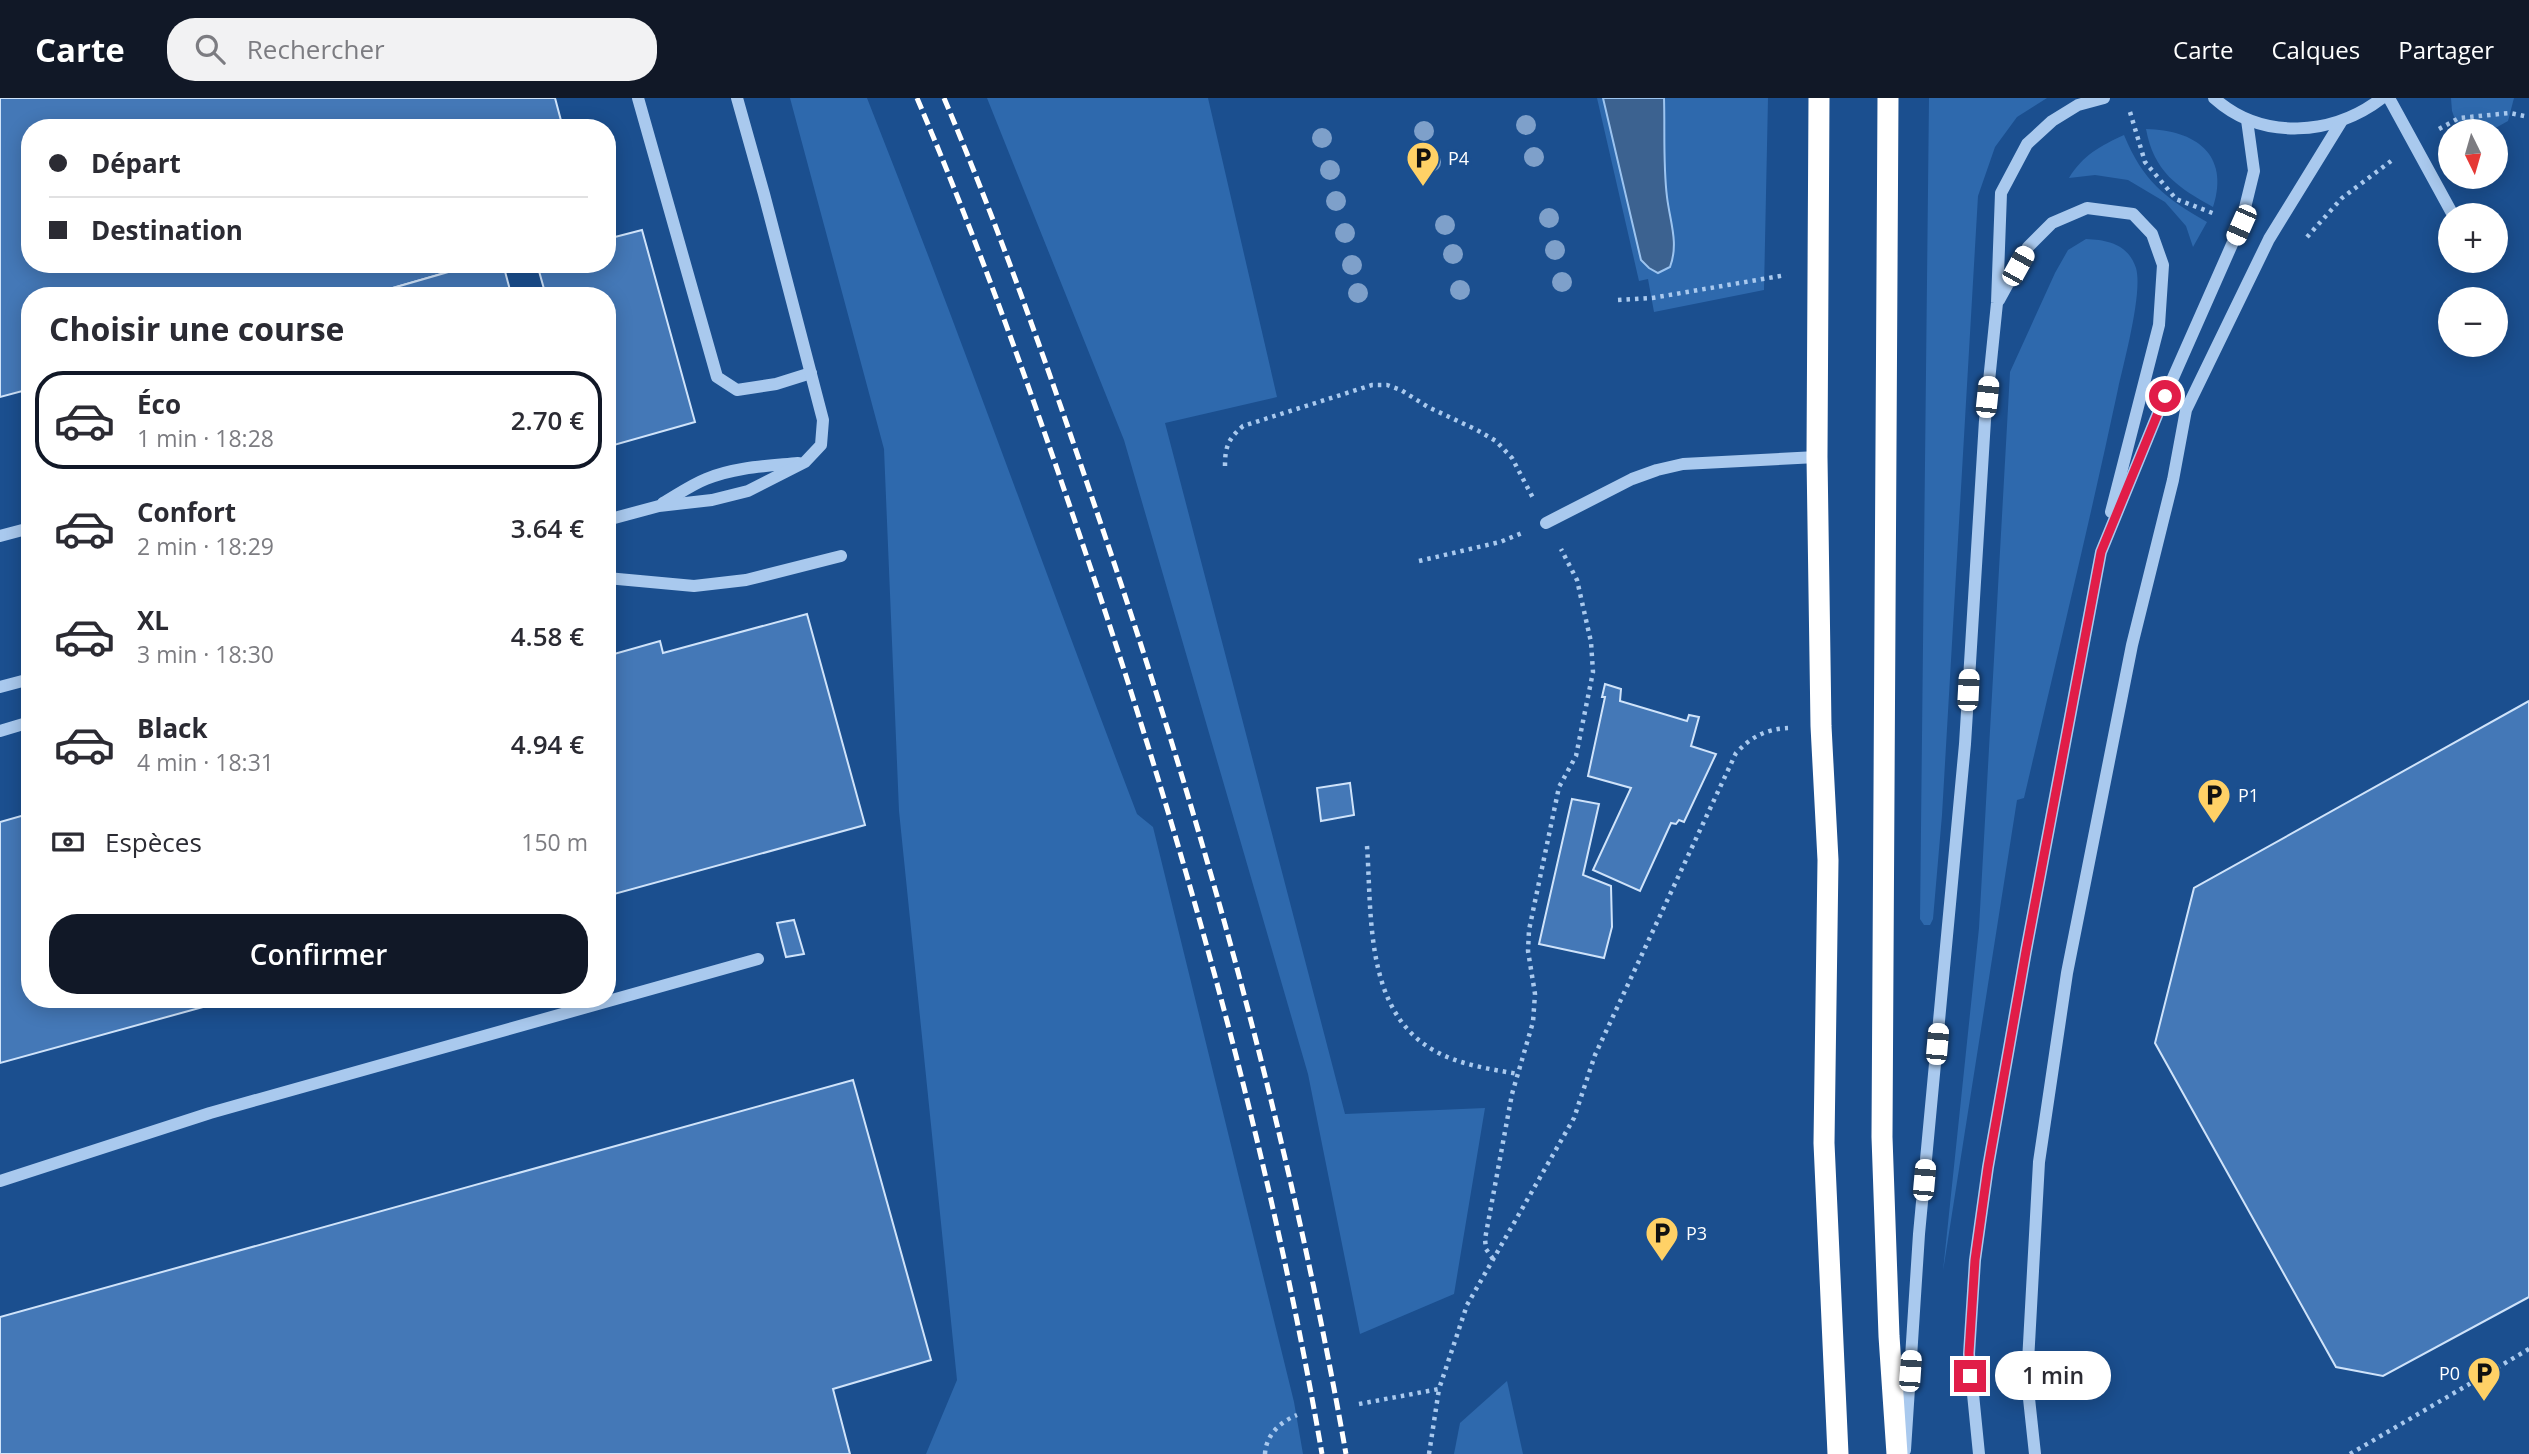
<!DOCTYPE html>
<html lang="fr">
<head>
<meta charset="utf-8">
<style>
	:root { --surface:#fff; --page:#f2f2f3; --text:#2b2b33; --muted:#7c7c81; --line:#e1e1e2; --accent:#111827 }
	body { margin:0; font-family:"Open Sans",sans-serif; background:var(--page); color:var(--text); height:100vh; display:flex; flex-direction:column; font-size:26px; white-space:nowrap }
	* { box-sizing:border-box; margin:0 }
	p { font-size:23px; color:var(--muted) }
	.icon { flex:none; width:38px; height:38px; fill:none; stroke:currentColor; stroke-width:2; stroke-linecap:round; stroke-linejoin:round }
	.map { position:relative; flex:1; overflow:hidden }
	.details { position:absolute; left:21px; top:189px; width:595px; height:721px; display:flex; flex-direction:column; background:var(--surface); border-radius:28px; box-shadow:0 4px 18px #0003 }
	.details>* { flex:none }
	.top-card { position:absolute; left:21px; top:21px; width:595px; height:154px; border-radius:28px; box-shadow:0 4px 18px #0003; display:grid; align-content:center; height:154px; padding:0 28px; background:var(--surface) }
	.needle { width:46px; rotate:175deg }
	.controls { position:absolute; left:2438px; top:21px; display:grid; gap:14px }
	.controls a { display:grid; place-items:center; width:70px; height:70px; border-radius:50%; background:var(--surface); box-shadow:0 4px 18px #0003; font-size:35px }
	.end { position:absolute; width:32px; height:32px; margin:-16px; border:9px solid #e11d48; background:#fff; box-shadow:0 0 0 4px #fff }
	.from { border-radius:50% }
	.bubble { position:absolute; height:49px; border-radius:24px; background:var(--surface); box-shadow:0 4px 18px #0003; font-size:23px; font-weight:600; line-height:49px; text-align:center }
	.car { position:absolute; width:21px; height:42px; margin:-21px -10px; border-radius:9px; box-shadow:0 0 5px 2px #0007; background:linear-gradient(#fff 24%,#345 0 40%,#fff 0 76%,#345 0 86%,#fff 0) }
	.top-card b { display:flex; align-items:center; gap:24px; height:66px; font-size:26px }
	.top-card b+b { border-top:2px solid var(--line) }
	.top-card i { width:18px; height:18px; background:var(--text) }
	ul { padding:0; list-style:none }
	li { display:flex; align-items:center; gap:21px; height:98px; margin:0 14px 10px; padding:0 14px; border:4px solid transparent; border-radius:28px }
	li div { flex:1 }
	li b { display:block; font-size:26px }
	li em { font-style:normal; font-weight:600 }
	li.on { border-color:var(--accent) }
	li>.icon { width:63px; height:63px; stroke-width:1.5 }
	h2 { padding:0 28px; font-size:32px; line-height:84px }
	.pay { display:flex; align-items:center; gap:18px; height:77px; padding:0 28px; font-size:26px }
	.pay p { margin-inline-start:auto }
	.button { display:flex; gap:14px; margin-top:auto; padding:14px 28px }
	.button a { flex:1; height:80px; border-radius:28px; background:var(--accent); color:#fff; font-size:28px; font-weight:600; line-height:80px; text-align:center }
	header { display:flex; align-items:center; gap:42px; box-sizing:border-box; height:98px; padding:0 35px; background:var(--accent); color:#fff }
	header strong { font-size:33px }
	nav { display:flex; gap:38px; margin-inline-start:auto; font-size:24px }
	.search { width:490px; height:63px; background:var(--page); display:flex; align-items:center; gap:18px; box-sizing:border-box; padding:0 24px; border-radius:28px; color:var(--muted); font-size:26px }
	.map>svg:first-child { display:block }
</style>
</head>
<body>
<header>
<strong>Carte</strong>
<div class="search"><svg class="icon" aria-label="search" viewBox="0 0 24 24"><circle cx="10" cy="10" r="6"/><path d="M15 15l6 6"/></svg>Rechercher</div>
<nav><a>Carte</a><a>Calques</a><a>Partager</a></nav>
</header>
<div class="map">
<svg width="2529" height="1356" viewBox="0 0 2529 1356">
	<rect width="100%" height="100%" fill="#1b4f8f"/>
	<g fill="#2e69ad">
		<path d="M790,0H867C961,237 1046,478 1137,716L1153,729L1294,1304L1303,1356H926L957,1282L899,713L884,351Z"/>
		<path d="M987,0H1208L1277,299L1165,325L1345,1016L1485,1010L1454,1196L1360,1236L1308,976L1124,342Z"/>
		<path d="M1597,0H1768L1764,192L1654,214L1648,181L1639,183Z"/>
		<path d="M1929,0H2047L2017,19L1995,49L1978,98L1942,717L1933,821L1930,827H1924L1920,821Z"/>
		<path d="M2451,0H2514L2508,23L2490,33H2459L2452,13Z"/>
		<path d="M2146,31C2195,32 2230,56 2213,109C2177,89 2154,74 2146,31Z"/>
		<path d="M2124,37C2143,83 2165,100 2207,124L2193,149L2186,128L2165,104L2128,82L2095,77L2069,80C2083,57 2100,48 2124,37Z"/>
		<path d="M2086,141C2108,142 2128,146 2136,170C2143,194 2124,264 2118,291C2089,427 2056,563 2024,700L2017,702L1943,1173L1979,830L2010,274L2055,175L2068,152Z"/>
		<path d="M1507,1283L1523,1356H1454L1460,1325Z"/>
	</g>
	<path fill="#3c6290" stroke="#9cc4f0" stroke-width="2" d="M1603,0H1664C1665,33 1663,67 1667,99C1670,124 1679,145 1670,169L1658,175L1649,170L1641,162Z"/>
	<g fill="#4478b7" stroke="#cfe3fa" stroke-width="2">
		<path d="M0,0H555L563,30H30V166H476L365,198H30V291L0,299Z"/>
		<path d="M642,132L695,324L607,349V198H546L537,166H607V141Z"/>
		<path d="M476,166H503L510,192L491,198H365Z"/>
		<path d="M807,516L865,727L607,798V558L660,543L663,555Z"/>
		<path d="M1605,586L1621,591L1620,603L1687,623L1689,617L1699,619L1691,648L1716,656L1684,724L1679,722L1676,726L1671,725L1640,793L1593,772L1631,690L1588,678L1605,599H1602Z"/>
		<path d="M2529,603V1199L2383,1278L2336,1269L2155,945L2194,790Z"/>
		<path d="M1350,685L1354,717L1321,723L1317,690Z"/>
		<path d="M1572,701L1599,706L1583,777L1611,788L1612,829L1604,860L1539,846Z"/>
		<path d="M28,716L30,901H232L0,965V724Z"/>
		<path d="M794,822L804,856L786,859L777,825Z"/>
		<path d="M853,982L931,1262L833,1291L850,1356H0V1219Z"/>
	</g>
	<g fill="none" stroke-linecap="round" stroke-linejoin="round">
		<g stroke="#a9c9ee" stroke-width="4.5" stroke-dasharray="3.5 5" stroke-linecap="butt">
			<path d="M2130,14L2145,64L2176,101L2215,116"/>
			<path d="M2439,31L2459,20L2510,15L2529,19"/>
			<path d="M2307,139L2342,100L2391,63"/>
			<path d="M1618,202L1652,200L1786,177"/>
			<path d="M1225,368C1225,349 1228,341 1243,328L1372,287H1387L1401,292L1428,309L1477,332L1496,343L1512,360L1533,400"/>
			<path d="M1419,463L1500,444L1522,435"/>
			<path d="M1367,748C1372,817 1364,914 1435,953C1460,967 1490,971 1518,976"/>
			<path d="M1493,1161L1486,1151L1485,1141L1512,996L1533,924L1535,896L1528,853L1529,832L1559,689L1576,658L1593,574L1591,544L1577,482L1561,451"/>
			<path d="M1359,1306L1439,1291L1467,1207L1574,1020L1595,957L1736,655C1751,639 1766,631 1788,630"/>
			<path d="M1265,1356C1266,1337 1280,1324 1297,1317"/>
			<path d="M1429,1356L1439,1291"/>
			<path d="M2350,1356L2529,1251"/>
		</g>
		<g stroke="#a9c9ee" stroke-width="12">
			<path d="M638,0L717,279L737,292L776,286L811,275"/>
			<path d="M2214,0C2262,43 2333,38 2382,0"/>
			<path d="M2389,0L2453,117"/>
			<path d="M1999,202L2028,149L2052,125L2087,110L2133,116L2152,136L2163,167L2159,227L2111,414"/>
			<path d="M663,405C677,397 691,387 706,381C735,369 767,368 798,365"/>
			<path d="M607,422L659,408L712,402L748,393L805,364L821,347L823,322L764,96L737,0"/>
			<path d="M1546,425L1632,381L1657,372L1683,366L1817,359"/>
			<path d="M0,438L30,430"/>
			<path d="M607,480L694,488L746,482L841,458"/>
			<path d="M0,589L30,581"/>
			<path d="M0,633L30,624"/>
			<path d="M0,1083L210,1015L758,861"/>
			<path d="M1905,1352L1919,1136L1965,646L1985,322L1997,205L2001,95L2027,46L2052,23L2078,7L2104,0"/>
			<path d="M1979,1356L1969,1256L1975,1162L1988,1069L2026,853L2101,454L2165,298L2241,126L2254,73L2247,22"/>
			<path d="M2035,1356L2027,1282L2039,1064L2067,875L2132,547L2173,382L2186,312L2269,141L2341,24"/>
		</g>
		<g stroke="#fff" stroke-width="21">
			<path d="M1819,0L1817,359L1821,628L1828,762L1824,1045L1838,1356"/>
			<path d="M1888,0L1882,1039L1889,1238L1897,1356"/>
		</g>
		<g stroke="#fff" stroke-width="5" stroke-dasharray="12 5" stroke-linecap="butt">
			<path d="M917,0C982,153 1037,310 1090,468C1187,758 1270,1054 1322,1356"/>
			<path d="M944,0C1005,144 1056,293 1106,441C1207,740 1291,1044 1346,1356"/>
		</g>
	</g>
	<g fill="#7ea0ca">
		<circle cx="1526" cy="27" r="10"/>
		<circle cx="1424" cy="33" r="10"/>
		<circle cx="1322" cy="40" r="10"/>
		<circle cx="1534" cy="59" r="10"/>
		<circle cx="1431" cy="64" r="10"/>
		<circle cx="1330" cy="72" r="10"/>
		<circle cx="1336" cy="103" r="10"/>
		<circle cx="1549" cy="120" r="10"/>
		<circle cx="1445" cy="127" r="10"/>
		<circle cx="1345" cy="135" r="10"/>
		<circle cx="1555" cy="152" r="10"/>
		<circle cx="1453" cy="156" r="10"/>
		<circle cx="1352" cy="167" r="10"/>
		<circle cx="1562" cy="184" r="10"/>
		<circle cx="1460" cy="192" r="10"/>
		<circle cx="1358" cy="195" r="10"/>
	</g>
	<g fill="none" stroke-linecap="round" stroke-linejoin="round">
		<path stroke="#e11d48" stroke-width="9" d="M1970,1278L1969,1255L1975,1162L1988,1069L2026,853L2101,454L2165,298"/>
	</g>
	<defs>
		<symbol id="parking-pin" viewBox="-11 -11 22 30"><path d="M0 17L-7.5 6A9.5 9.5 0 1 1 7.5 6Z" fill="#ffd166" stroke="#1b4f8f"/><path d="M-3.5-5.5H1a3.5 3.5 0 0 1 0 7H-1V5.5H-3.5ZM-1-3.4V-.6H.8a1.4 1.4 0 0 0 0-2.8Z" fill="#111"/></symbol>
	</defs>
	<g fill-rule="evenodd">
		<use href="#parking-pin" x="1404" y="41" width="38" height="52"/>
		<use href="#parking-pin" x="2195" y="678" width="38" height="52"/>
		<use href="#parking-pin" x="1643" y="1116" width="38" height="52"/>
		<use href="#parking-pin" x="2465" y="1256" width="38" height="52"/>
	</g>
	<g text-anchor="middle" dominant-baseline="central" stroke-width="6" stroke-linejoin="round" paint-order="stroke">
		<g font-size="18" fill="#fff" stroke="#1b4f8f" text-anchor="start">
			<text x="1448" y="60">P4</text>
			<text x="2238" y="697">P1</text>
			<text x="1686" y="1135">P3</text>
			<text x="2460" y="1275" text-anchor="end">P0</text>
		</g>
	</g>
</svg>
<div class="controls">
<a><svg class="needle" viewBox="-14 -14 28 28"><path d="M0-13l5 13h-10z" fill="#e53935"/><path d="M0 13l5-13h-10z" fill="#7c7c81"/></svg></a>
<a>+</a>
<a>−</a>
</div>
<i class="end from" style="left:2165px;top:298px"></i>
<i class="end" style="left:1970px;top:1278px"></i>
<div class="bubble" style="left:1995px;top:1253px;width:116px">1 min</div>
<i class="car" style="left:2241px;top:127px;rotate:204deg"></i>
<i class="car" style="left:2018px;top:168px;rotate:29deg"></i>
<i class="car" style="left:1987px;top:299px;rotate:6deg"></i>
<i class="car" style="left:1968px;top:592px;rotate:3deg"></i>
<i class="car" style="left:1937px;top:946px;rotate:5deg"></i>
<i class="car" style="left:1924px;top:1082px;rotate:5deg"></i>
<i class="car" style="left:1910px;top:1273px;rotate:4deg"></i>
<div class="top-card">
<b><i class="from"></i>Départ</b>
<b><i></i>Destination</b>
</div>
<section class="details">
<h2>Choisir une course</h2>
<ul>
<li class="on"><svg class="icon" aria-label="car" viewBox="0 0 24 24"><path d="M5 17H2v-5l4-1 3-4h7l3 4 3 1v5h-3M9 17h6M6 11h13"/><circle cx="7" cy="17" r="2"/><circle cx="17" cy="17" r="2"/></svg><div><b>Éco</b><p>1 min · 18:28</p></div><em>2.70 €</em></li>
<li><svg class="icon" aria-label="car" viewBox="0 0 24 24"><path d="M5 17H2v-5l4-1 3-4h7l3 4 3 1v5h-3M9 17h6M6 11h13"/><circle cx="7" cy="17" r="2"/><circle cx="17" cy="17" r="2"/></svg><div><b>Confort</b><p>2 min · 18:29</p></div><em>3.64 €</em></li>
<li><svg class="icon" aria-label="car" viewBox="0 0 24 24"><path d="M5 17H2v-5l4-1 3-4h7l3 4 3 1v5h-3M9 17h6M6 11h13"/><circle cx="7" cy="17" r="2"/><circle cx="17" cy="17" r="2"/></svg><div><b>XL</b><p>3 min · 18:30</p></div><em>4.58 €</em></li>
<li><svg class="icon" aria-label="car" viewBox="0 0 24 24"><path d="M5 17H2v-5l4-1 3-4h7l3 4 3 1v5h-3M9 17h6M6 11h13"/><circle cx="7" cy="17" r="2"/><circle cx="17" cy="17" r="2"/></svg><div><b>Black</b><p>4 min · 18:31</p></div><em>4.94 €</em></li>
</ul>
<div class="pay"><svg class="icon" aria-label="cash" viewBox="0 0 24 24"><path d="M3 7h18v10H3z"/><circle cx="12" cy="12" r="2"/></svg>Espèces<p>150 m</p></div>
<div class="button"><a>Confirmer</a></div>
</section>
</div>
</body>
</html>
